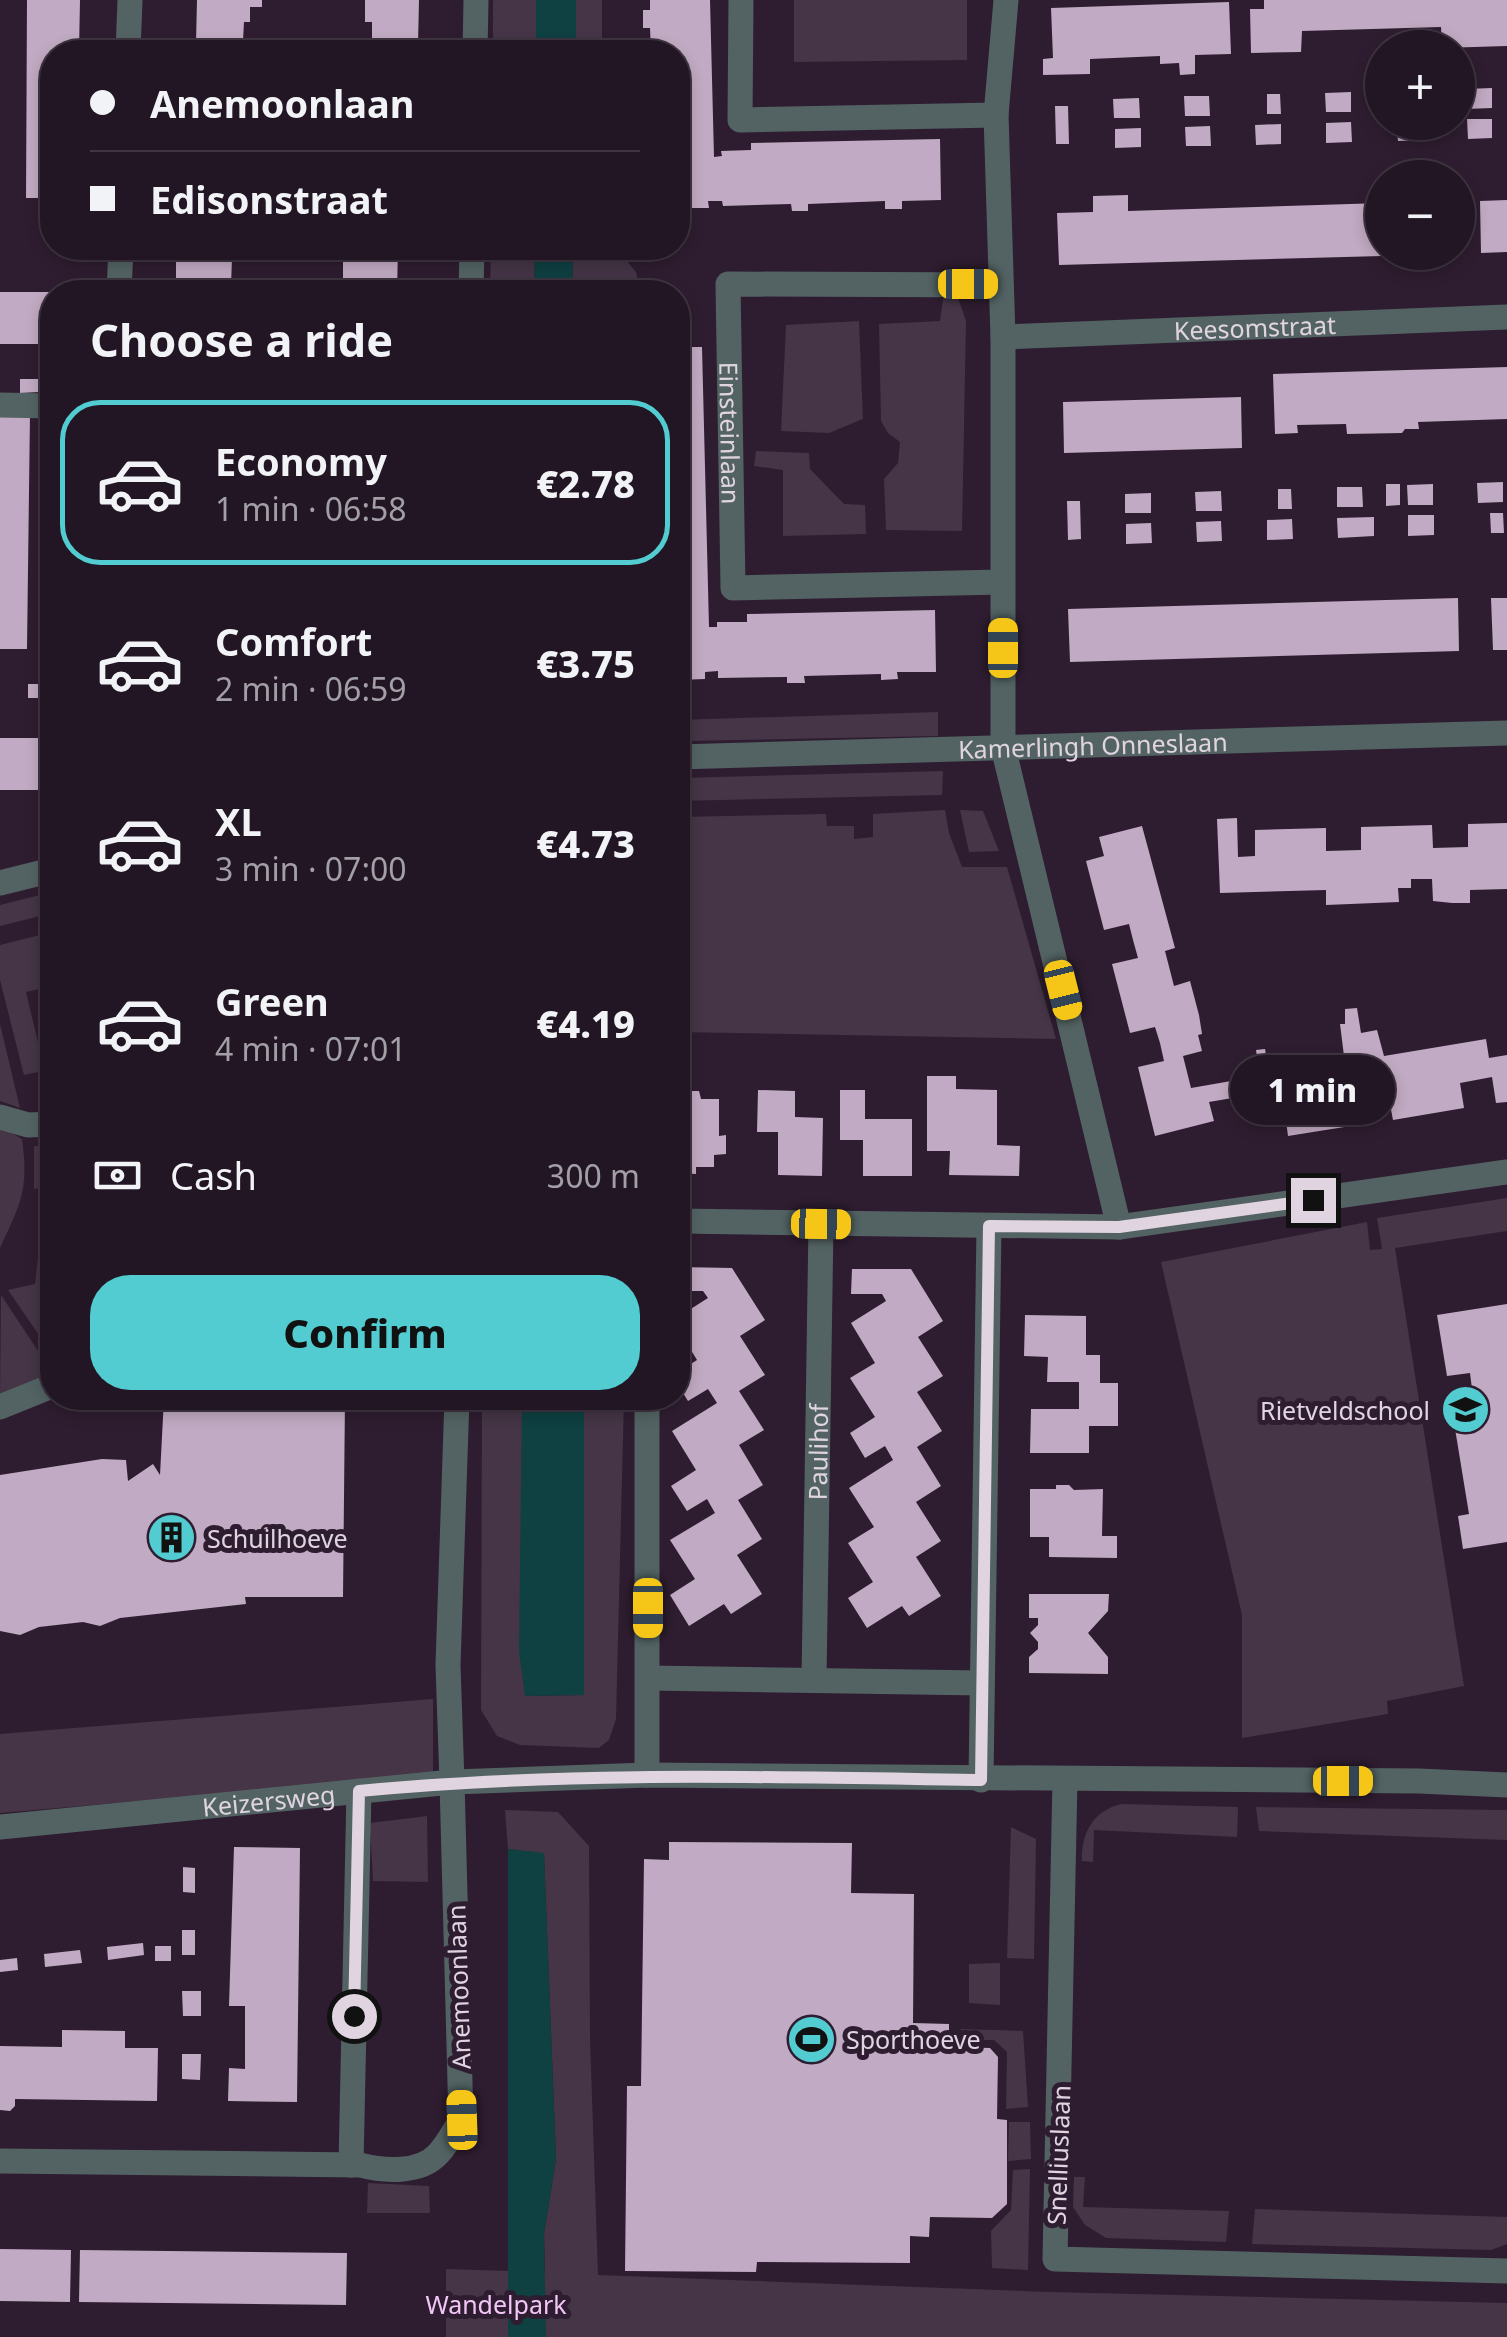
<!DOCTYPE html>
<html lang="en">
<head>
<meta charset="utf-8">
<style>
	:root { --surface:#221624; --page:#2a1f2c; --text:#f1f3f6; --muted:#a29fa6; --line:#3f3541; --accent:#52ccd0 }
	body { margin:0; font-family:"Noto Sans",sans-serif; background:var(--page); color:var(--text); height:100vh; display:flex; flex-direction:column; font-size:38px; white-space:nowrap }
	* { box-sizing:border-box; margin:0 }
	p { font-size:32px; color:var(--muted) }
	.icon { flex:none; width:55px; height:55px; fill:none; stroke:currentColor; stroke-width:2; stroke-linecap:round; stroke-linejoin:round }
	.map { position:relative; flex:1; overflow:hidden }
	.panel { position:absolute; left:40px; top:280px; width:650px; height:1130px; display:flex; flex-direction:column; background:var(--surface); border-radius:40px; box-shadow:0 5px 15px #0003,0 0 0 2px var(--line) }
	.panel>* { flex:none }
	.banner { position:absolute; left:40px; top:40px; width:650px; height:220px; border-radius:40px; box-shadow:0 5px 15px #0003,0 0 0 2px var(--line); display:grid; align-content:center; height:220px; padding:0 50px; background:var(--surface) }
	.tools { position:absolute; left:1365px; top:30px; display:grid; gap:20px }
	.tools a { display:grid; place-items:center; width:110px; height:110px; border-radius:50%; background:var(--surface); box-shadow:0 5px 15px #0003,0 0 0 2px var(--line); font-size:50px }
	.end { position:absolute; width:45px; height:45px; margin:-22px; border:12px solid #e0d4e1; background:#111; box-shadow:0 0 0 5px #111 }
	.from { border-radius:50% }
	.bubble { position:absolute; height:70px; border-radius:35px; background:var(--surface); box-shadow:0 5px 15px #0003,0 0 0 2px var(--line); font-size:32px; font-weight:800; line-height:70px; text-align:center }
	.car { position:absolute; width:30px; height:60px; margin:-30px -15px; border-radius:12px; box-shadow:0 0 8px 2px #0007; background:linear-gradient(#f5c518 24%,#345 0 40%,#f5c518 0 76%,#345 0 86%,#f5c518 0) }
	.banner b { display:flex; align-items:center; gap:35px; height:95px; font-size:38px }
	.banner b+b { border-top:2px solid var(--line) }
	.banner i { width:25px; height:25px; background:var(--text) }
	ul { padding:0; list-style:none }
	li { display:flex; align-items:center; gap:30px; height:165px; margin:0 20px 15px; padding:0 30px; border:5px solid transparent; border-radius:40px }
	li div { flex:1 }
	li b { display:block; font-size:38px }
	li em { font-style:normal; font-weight:800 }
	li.selected { border-color:var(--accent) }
	li>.icon { width:90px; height:90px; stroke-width:1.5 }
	h2 { padding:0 50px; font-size:45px; line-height:120px }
	.pay { display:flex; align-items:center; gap:25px; height:110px; padding:0 50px; font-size:38px }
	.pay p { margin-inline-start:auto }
	.primary-button { display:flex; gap:20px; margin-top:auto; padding:20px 50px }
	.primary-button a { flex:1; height:115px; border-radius:40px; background:var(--accent); color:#111; font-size:40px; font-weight:800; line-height:115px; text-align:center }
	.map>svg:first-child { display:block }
</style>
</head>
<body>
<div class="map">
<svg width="1507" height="2337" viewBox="0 0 1507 2337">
	<rect width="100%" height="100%" fill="#2e1d30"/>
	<g fill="#453546">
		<rect x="493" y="0" width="43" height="52"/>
		<rect x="576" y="0" width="26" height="52"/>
		<path d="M794,0H967V60L794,62Z"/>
		<path d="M491,248H535L534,292H490Z"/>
		<path d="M572,248H616L636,272L639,286L635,292H573Z"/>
		<path d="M944,292L957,295L966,321L962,531L886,530L884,479L898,463L900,442L888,433L881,421L879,324L940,321Z"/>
		<path d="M859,321L863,419L829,433L781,431L786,325Z"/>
		<path d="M756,451L809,453L810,469L844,504L865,505L866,534L783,536V470L754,466Z"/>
		<path d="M938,712V736L686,741L683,734H678V720Z"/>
		<path d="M943,771L942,795L678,801V778Z"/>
		<path d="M945,810L949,833L962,867H1007L1056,1039L678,1032V817L826,814L827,826H854V839L873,837V814Z"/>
		<path d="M960,810L983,811L999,851L969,852Z"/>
		<path d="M52,892V913L0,926V905Z"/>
		<path d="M52,932V986L26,992L40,1051L52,1050V1069L24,1075L0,980V945Z"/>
		<path d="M0,1024L20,1108L0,1101Z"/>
		<path d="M0,1126L22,1139C29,1189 21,1203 0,1248Z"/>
		<path d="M34,1146L52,1147V1192L51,1185L34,1189Z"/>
		<path d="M1507,1198V1231L1395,1248L1464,1686L1387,1701L1388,1714L1242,1738V1615L1161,1262L1367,1222L1370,1250L1382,1249L1377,1218Z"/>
		<path d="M52,1251V1354L8,1290L35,1284L38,1258Z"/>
		<path d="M1,1295L52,1372V1379L0,1400Z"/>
		<path d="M482,1398H527L526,1696L584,1695V1398H624L616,1719L609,1740L599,1748L520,1745L497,1736L481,1710Z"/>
		<path d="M433,1699V1776L0,1813V1734Z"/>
		<path d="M1121,1804L1238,1807L1237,1837L1094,1830L1093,1862L1082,1861C1081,1833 1093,1811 1121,1804Z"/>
		<path d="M1256,1807L1507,1810V1840L1259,1831Z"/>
		<path d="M505,1810L558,1812L589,1846L590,2038L598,2275L1049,2292L1507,2303V2337H446V2269L545,2272L544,2234L556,2159L544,1854L508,1849Z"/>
		<path d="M427,1816L428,1882L373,1881L370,1823Z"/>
		<path d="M1011,1827L1036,1839L1034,1959L1007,1958Z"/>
		<path d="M1000,1963V2005L969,2003V1964Z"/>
		<path d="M961,2029L1023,2031L1028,2107L1006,2109L1007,2052L994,2040H961Z"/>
		<path d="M1009,2122H1030L1031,2159L1008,2161Z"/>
		<path d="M1030,2169L1028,2270L992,2268L991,2231L1011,2210L1013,2170Z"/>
		<path d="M1074,2177H1085L1083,2207L1229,2211L1226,2242L1106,2238L1085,2225L1073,2207Z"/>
		<path d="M368,2183L429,2186L430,2213H367Z"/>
		<path d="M1255,2209L1507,2217V2244L1491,2250L1252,2244Z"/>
	</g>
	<g fill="#0f4042">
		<rect x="536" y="0" width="40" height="52"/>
		<path d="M535,248H572L573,292H534Z"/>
		<path d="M522,1398H584V1695L525,1696L519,1651Z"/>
		<path d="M508,1849L544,1853L556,2159L544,2234L546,2337H508Z"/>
	</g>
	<g fill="#c1aac3">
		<path d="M27,0H80L79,52H52V198H26Z"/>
		<path d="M197,0H262V7H250V22H244L243,41L263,42V52H213V43H196Z"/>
		<path d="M365,0H419L418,45H386V52H334V43L372,42V22H365Z"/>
		<path d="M650,0H710L714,157L722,156L721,151L751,150V143L940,139L941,200L902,201V209H885V201L808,204V211H792L791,204L723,206L722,201H708L709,208H678V52H651L650,28H643V10H650Z"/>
		<path d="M1264,0H1507V46L1442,48L1441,27L1407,28L1302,31L1301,52L1251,53L1250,9H1264Z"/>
		<path d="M1229,2L1231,54L1195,55V74L1180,75L1179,63L1160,64V56L1090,59V74L1043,75V59L1053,58L1051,8Z"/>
		<path d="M1492,88V108L1466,109L1465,89Z"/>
		<path d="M1351,92V112H1326L1325,93Z"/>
		<path d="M1267,94H1280L1281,114H1267Z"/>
		<path d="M1184,96H1209L1210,116H1185Z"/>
		<path d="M1139,98L1140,118H1114L1113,99Z"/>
		<path d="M1055,106H1068L1069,144H1056Z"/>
		<path d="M1467,119H1492V138L1468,139Z"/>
		<path d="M1351,122L1352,142L1326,143V123Z"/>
		<path d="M1396,122H1422L1423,140L1398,141Z"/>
		<path d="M1281,124V144L1256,145L1255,125Z"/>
		<path d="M1210,126L1211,146H1186L1185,127Z"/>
		<path d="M1141,128V147L1115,148V129Z"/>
		<path d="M1128,195V211L1382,203V256L1059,265L1057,213L1093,212V196Z"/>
		<path d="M1507,200V252L1481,253L1480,201Z"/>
		<path d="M176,248H225L224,259L232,258L231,285H224V292H176Z"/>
		<path d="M351,248H398L397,292H349V286H343V260H351Z"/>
		<rect x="0" y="292" width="52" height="52"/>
		<path d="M678,347H702L709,627H717V622H747V614L935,610L936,672H897L898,679L881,680V674L804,676L805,683H787V677L718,678V671L705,672V679L678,680Z"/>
		<path d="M1507,367V419L1418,422L1419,429H1405L1402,433L1347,434L1346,424L1297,425L1298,433L1275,434L1273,374Z"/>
		<path d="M20,379H39V392L20,393Z"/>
		<path d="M1241,397L1242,448L1064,453L1063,402Z"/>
		<path d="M0,414H30L27,649H0Z"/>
		<path d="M1503,482V502L1478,503L1477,483Z"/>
		<path d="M1386,484H1400V505L1386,506Z"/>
		<path d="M1433,484V505H1408L1407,485Z"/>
		<path d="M1337,487H1362L1363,507H1337Z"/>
		<path d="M1278,489H1291L1292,509H1278Z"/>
		<path d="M1221,491L1222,511H1196L1195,492Z"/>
		<path d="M1151,493V513H1125V494Z"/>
		<path d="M1067,501H1080L1081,539L1068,540Z"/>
		<path d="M1490,513H1503L1504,533H1491Z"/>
		<path d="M1408,515H1434V535L1408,536Z"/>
		<path d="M1374,517V536L1338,538L1337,518Z"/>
		<path d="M1292,519L1293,539L1267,540V520Z"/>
		<path d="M1221,521L1222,541L1197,542L1196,522Z"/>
		<path d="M1151,523L1152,543L1126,544V524Z"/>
		<path d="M1458,598L1459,651L1070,662L1068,609Z"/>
		<path d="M1491,598H1507V650H1493Z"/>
		<rect x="28" y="684" width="19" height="14"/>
		<rect x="0" y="738" width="52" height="52"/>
		<path d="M1237,818L1238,857L1255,856V830L1326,828V851L1361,850V827L1432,825L1433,848L1468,847V824L1507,823V889L1470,890V903H1452L1433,901L1432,879H1411V888H1398L1399,902L1326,905V890L1220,893L1217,819Z"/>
		<path d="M1142,826L1175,948L1165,951L1174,986L1190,981L1199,1015L1202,1034L1198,1035L1202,1051L1183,1056L1191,1088L1260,1076L1256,1050L1265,1049L1269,1074L1278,1073L1280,1082L1346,1072L1340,1024H1345V1009L1357,1008L1361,1033L1377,1030L1384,1056L1486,1039L1489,1058L1507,1055V1102L1496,1103L1492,1077L1460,1083L1464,1108L1393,1120L1388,1094L1353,1100L1357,1125L1288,1136L1286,1121L1269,1124L1267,1113L1247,1116L1244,1096L1209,1102L1214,1121L1155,1136L1138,1067L1164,1061L1160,1043L1155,1027L1130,1033L1112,964L1138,958L1133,940L1129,924L1104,930L1086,861L1104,856L1099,837Z"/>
		<path d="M927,1076H956V1089L997,1090V1145L1020,1146L1019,1176L949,1175L950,1151H927Z"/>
		<path d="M758,1090L795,1091V1117L823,1118L822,1176L778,1175V1132H757Z"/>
		<path d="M840,1090H865V1119H912V1176H863V1140H840Z"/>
		<path d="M678,1091H699L701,1099H719V1136L726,1135V1154L714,1155V1167H696V1174L678,1173Z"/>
		<path d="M678,1267L732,1268L765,1320L740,1336L765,1375L739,1391L764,1430L739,1445L763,1485L738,1500L762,1539L737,1555L762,1594L731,1614L724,1604L689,1626L670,1595L695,1579L670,1540L715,1513L707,1499L687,1511L671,1486L696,1470L672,1431L717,1403L708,1389L688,1401L678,1385V1372L697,1360L678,1329V1317L708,1298L703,1291H678Z"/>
		<path d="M852,1269H911L943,1321L918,1337L943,1376L917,1392L942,1431L917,1447L941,1486L916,1502L941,1541L916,1557L941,1596L909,1616L902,1606L867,1628L848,1598L873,1582L848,1543L874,1527L849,1488L893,1460L885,1446L865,1458L850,1433L875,1417L850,1378L875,1363L851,1323L886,1301L882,1294H851Z"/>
		<path d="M1507,1304V1542L1463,1549L1458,1516L1469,1514L1449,1392L1472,1389L1470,1373L1447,1376L1437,1315Z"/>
		<path d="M1025,1315L1086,1316V1355H1100V1383H1118V1426H1089V1453H1030L1031,1409H1079V1382H1047L1048,1357L1024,1356Z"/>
		<path d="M164,1398H345L343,1597H245L246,1604L120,1618L100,1626L83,1622L39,1627L20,1635L0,1631V1475L102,1459L126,1460L128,1481L153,1464L160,1475Z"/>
		<path d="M1056,1485H1069L1074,1490L1103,1489L1102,1536H1117V1558L1049,1557V1537H1030V1489H1056Z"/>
		<path d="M1029,1594H1109L1108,1611L1088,1633L1108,1657V1674L1029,1673V1657L1038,1649V1642L1030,1633L1038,1625V1618H1029Z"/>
		<path d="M669,1842L852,1843L851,1893L914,1894L913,2023L949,2024V2047L990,2048L998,2057L997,2119L1007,2120V2204L992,2218L930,2217L929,2237L910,2236V2263L757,2262L756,2272L625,2271L627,2086H641L644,1859L669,1860Z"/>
		<path d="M234,1847L300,1848L297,2102L228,2101L229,2068L245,2069V2006H229Z"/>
		<path d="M183,1867L195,1868V1893L183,1892Z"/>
		<rect x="182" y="1930" width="13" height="25"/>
		<path d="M143,1943L144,1955L108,1960L107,1947Z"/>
		<rect x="155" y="1946" width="16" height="15"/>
		<path d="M80,1950L82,1963L45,1967L44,1954Z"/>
		<path d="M17,1958L18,1970L0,1972V1960Z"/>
		<path d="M182,1991H201V2016H183Z"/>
		<path d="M62,2030L125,2031V2048H158L157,2101L15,2099V2106L10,2111L0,2110V2046L62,2047Z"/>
		<path d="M182,2054H201L200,2080L182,2079Z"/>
		<path d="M0,2249L71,2250L70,2302L0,2301Z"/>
		<path d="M80,2250L347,2253L346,2305L79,2302Z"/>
	</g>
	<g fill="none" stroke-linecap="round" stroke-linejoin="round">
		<g stroke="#536363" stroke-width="25">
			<path d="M741,0L740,120L996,115"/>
			<path d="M1006,0L996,115L1003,337V747L1119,1227"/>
			<path d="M128,52L130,0"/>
			<path d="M475,52L476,0"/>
			<path id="s1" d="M1001,285L728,284L733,588L1002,582"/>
			<path d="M119,292L121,248"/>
			<path d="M471,292L472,248"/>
			<path id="s2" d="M1003,337L1507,317"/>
			<path d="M0,405L52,406"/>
			<path id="s3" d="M678,757L1507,733"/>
			<path d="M0,883L52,870"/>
			<path d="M0,1117L28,1125L52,1124"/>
			<path d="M678,1221L1119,1227L1507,1172"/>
			<path d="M0,1407L52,1386"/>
			<path d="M648,1678L982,1683"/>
			<path id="s4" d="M814,1680L821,1224"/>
			<path d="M647,1775V1398"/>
			<path d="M1065,1779L1055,2259L1507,2271"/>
			<path d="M981,1780L989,1226"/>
			<path id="s5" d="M0,1827L452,1782L448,1665L457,1398"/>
			<path d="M0,2161L360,2165C383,2171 420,2174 438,2154C447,2145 454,2131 461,2120L452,1782L647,1775L1419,1781L1507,1785"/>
			<path d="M351,2165L359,1791"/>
		</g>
	</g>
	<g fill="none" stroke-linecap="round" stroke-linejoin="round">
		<path stroke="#e0d4e1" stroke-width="12" d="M354,2016L359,1791C566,1771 773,1777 981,1780L989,1226L1119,1227L1313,1200"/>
	</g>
	<defs>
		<symbol id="school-disc" viewBox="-11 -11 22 22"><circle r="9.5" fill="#52ccd0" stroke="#2e1d30"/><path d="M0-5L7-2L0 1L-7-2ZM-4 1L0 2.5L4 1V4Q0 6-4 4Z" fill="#111"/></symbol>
		<symbol id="building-disc" viewBox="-11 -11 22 22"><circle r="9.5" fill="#52ccd0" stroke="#2e1d30"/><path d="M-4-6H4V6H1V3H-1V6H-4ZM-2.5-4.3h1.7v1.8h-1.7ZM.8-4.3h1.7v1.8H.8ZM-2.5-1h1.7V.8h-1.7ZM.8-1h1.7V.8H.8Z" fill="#111"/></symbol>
		<symbol id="stadium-disc" viewBox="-11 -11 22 22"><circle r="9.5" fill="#52ccd0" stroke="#2e1d30"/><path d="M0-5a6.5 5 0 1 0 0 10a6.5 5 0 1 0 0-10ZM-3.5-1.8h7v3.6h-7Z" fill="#111"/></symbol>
	</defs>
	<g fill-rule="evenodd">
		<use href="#school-disc" x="1438" y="1382" width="55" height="55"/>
		<use href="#building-disc" x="144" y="1510" width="55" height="55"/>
		<use href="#stadium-disc" x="784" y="2012" width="55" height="55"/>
	</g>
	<g text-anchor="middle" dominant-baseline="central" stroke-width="10" stroke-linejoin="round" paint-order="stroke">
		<g font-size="25" fill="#e0d4e1" stroke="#2e1d30">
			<text stroke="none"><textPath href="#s2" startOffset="252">Keesomstraat</textPath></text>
			<text stroke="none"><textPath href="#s1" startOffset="422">Einsteinlaan</textPath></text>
			<text stroke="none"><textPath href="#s3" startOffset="415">Kamerlingh Onneslaan</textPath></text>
			<text stroke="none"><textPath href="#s4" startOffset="228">Paulihof</textPath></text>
			<text stroke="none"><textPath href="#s5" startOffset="270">Keizersweg</textPath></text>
			<text transform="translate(458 1987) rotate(-92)">Anemoonlaan</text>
			<text transform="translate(1058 2155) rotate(-88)">Snelliuslaan</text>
		</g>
		<g font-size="25" fill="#e0d4e1" stroke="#2e1d30" text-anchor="start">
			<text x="1430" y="1410" text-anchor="end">Rietveldschool</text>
			<text x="207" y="1538">Schuilhoeve</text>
			<text x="846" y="2039">Sporthoeve</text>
		</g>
		<g font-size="25" fill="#f2c6f6" stroke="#2e1d30">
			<text x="496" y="2304">Wandelpark</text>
		</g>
	</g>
</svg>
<div class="tools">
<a>+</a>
<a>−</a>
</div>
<i class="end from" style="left:354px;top:2016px"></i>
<i class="end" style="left:1313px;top:1200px"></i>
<div class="bubble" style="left:1230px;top:1055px;width:165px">1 min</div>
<i class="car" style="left:968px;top:284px;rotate:90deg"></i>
<i class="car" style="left:1003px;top:648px;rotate:0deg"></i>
<i class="car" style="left:1063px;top:990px;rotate:166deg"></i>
<i class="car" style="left:821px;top:1224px;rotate:91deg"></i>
<i class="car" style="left:648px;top:1608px;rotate:180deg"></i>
<i class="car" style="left:1343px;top:1781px;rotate:90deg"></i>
<i class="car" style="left:462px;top:2120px;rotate:358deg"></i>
<div class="banner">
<b><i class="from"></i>Anemoonlaan</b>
<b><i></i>Edisonstraat</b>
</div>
<section class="panel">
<h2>Choose a ride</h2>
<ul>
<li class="selected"><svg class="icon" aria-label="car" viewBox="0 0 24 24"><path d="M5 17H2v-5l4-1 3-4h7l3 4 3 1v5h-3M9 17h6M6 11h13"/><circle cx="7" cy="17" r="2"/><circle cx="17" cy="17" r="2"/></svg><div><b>Economy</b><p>1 min · 06:58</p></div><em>€2.78</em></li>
<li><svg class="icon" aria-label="car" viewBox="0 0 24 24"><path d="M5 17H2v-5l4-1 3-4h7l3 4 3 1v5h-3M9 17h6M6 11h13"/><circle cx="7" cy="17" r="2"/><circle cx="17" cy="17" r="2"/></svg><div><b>Comfort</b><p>2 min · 06:59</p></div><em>€3.75</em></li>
<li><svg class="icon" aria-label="car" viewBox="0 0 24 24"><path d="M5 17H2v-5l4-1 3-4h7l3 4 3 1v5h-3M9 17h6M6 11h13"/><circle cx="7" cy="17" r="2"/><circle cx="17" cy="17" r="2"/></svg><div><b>XL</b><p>3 min · 07:00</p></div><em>€4.73</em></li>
<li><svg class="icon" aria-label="car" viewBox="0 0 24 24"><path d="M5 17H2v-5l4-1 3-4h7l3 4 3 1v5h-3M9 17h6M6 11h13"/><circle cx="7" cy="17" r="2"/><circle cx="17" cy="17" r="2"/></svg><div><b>Green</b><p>4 min · 07:01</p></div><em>€4.19</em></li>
</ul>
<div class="pay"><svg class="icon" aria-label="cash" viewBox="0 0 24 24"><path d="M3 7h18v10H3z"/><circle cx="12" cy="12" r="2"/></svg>Cash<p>300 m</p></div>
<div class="primary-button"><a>Confirm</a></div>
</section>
</div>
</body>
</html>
